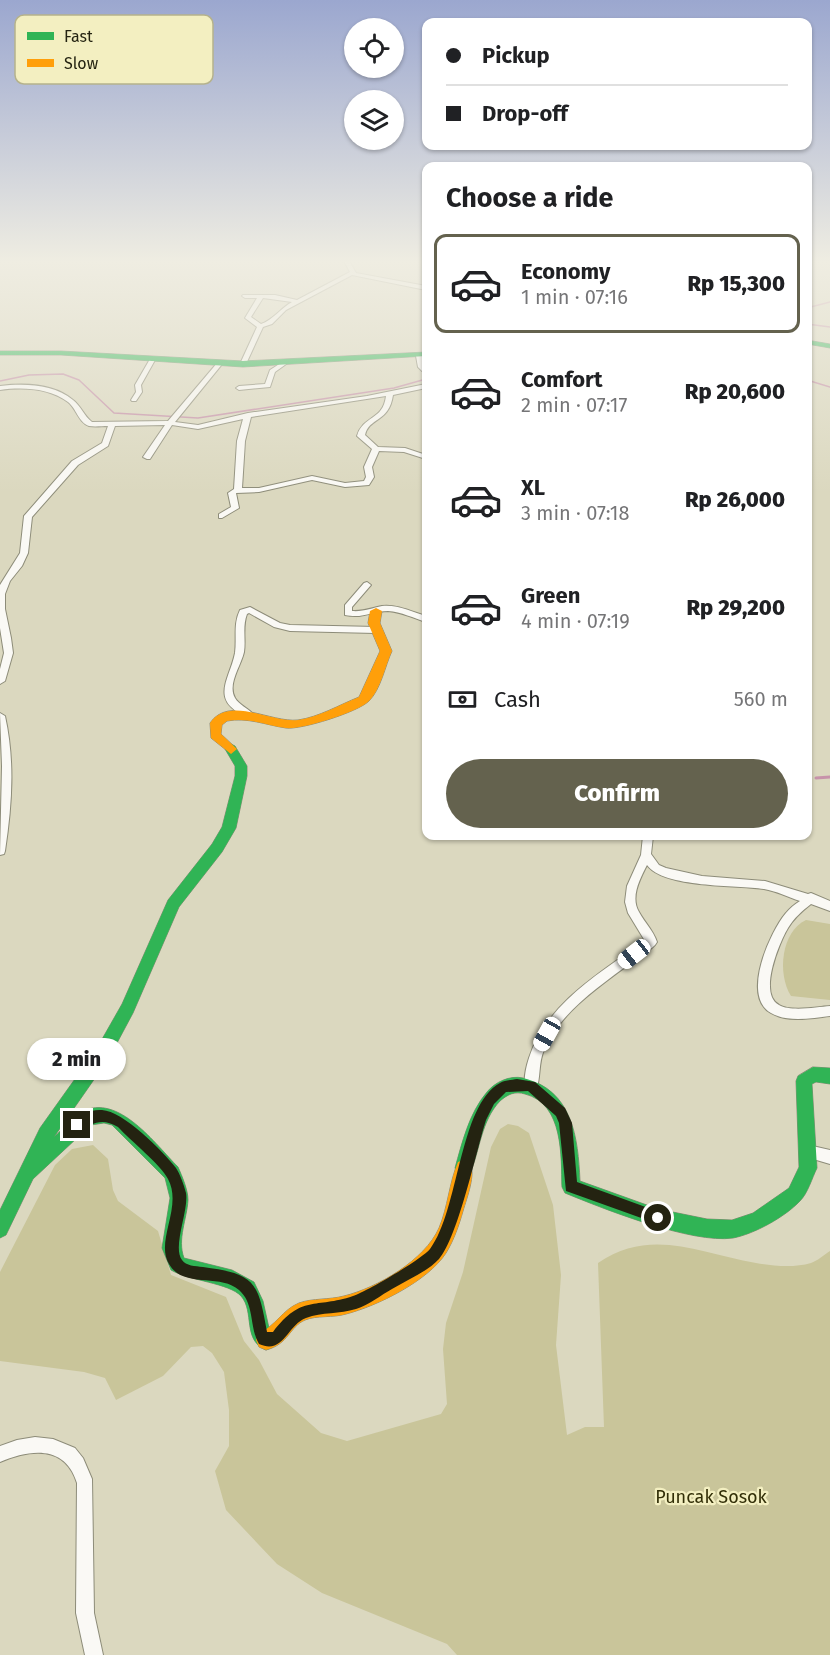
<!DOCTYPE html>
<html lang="en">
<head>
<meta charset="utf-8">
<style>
	:root { --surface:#fff; --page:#f2f2f2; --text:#202124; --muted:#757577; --line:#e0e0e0; --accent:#64624e }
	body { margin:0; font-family:"Fira Sans",sans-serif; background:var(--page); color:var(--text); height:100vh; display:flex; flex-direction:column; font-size:22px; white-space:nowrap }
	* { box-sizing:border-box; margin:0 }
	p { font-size:20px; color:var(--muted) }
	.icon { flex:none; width:33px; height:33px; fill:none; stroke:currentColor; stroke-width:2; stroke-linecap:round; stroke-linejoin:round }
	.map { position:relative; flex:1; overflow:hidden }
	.panel { position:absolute; left:422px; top:162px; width:390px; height:678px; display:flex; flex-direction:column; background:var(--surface); border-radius:12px; box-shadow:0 2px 4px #0004 }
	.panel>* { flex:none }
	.hud { position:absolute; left:422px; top:18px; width:390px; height:132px; border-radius:12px; box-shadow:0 2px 4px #0004; display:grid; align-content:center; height:132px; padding:0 24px; background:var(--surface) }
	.buttons { position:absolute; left:344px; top:18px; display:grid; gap:12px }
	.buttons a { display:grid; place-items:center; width:60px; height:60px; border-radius:50%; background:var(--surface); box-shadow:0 2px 4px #0004; font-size:30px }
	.end { position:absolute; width:27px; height:27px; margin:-14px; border:8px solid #242311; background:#fff; box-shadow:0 0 0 3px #fff }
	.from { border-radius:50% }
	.bubble { position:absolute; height:42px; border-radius:21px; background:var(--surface); box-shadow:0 2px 4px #0004; font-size:20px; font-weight:800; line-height:42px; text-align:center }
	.car { position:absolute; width:18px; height:36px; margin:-18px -9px; border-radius:8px; box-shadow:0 0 4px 2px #0007; background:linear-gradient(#fff 24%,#345 0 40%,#fff 0 76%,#345 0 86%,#fff 0) }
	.hud b { display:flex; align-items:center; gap:21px; height:57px; font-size:22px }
	.hud b+b { border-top:2px solid var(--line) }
	.hud i { width:15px; height:15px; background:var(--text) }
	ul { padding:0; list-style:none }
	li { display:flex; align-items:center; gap:18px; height:99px; margin:0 12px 9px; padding:0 12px; border:3px solid transparent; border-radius:12px }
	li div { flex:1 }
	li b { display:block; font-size:22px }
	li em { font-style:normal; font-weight:800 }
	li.active { border-color:var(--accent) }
	li>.icon { width:54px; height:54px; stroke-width:1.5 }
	h2 { padding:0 24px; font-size:27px; line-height:72px }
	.pay { display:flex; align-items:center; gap:15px; height:66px; padding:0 24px; font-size:22px }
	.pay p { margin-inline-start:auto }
	.cta { display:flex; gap:12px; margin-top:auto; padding:12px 24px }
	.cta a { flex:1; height:69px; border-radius:36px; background:var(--accent); color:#fff; font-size:24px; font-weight:800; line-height:69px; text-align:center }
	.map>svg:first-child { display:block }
</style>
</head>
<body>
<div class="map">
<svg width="830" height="1655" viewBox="0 0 830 1655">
	<rect width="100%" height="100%" fill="#dbd8bf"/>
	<g fill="#c9c59a">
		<path d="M806,920L830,924V1000L791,996C777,974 781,932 806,920Z"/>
		<path d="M508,1124L518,1126L529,1133L553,1205L561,1275L556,1345L567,1435L585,1427H604L598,1263C651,1227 699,1253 756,1263C773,1266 794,1268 811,1263C817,1261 824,1255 830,1251V1655H457L447,1644L322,1593L277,1564L226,1510L215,1471L229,1446V1410L224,1372L212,1353L203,1346L191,1347L163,1376L116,1400L105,1378L84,1372L0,1361V1272L55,1165L72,1149L93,1145L108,1159L113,1190L118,1201L158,1231L171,1275L226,1297L244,1341L259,1360L277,1394L321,1433L347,1441L441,1414L447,1404L443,1349L446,1323L463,1272L491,1147L500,1129Z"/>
	</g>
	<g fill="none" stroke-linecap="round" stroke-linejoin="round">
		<g stroke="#c793aa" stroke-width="1.5">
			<path d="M807,308L830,302"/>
			<path d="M807,324L830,327"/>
			<path d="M807,380L830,387"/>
			<path d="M0,381L29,375L63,374L79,380L114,413L198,418L394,388L426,379"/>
		</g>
		<path stroke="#c793aa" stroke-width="3" d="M816,778L830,777"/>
		<defs>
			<g id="street">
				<path d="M344,261H349L356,273L426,286V290L352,275L286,310L272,324L263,327L246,364L241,365L240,364L257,327L245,318L257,298H245L242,296L243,295H275L297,300L350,272ZM263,298L292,302C281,308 273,320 261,324L251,317Z"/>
				<path d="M419,354L422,356L426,371H422L418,367L416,356Z"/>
				<path d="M150,359L155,360L141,385L142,392L136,401H132L131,400L136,392L135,385Z"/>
				<path d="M284,361L289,362L275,372L270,387L239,390L236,388L239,386L265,384L270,370Z"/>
				<path d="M218,362L223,363L175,422L198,425L248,413L367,396L426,384V388L393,395C389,423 369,417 365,435L378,447L405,448L426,455V459L404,452L379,451L372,467L374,477L369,485L345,487L312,480L259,492L236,493L239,508L222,518H219V514L231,507L228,493L234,489L237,441L243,419L198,429L172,425L150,459H147L143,457L165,425L115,426L108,446L78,465L32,517L28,553L22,566L10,581L5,594V609L11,638L13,653L5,681L0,684V669L4,653L0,628V585L20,553L24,516L72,461L102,443L108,426C102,426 95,427 89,426C79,423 76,408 68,402C49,388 22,387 0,390V386C24,383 54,384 73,400C81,406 84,416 92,422L168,421ZM386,396C383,421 363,415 357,436L372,449L364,467L366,477L364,481L345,483L312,476L259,488H242L245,441L251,417Z"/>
				<path d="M367,582L371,585L352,607V611C363,612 372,608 382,606C396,604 413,612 426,616V622C414,618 401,612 388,611C372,611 363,619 345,615V605L364,583Z"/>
				<path d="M250,607L280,623L290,625L376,627L380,630L376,633L290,631L274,627L249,613L247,614C242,627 246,639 244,652C241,666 227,684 235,698C239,705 248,708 253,714L248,717C208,701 230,679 235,653C237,638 233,624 240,610Z"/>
				<path d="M0,713L5,716C15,761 12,805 5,851L4,854L0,855L2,766Z"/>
				<path d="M643,836H653L651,854L659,865L666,868L702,876L765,881L808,894L811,893L830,901V911L811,904C802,911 794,918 788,928C779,943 758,994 779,1005C791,1012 817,1007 830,1006V1016C812,1018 788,1023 771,1013C741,996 770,932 786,913C790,908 795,904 800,901C788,897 776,891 764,889C737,885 663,888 647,865C640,879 630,897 639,912C645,923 653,930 657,942L655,945C648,952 640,956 632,962C601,985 560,1012 544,1050C538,1063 541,1078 536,1090L531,1092L526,1090C523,1081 526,1067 529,1058C544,1011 587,981 626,954C632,949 639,946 645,941L628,913L625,902L627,886L641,855Z"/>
				<path d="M808,1145L830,1150V1164L803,1156L801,1151L803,1146Z"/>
				<path d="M35,1437L53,1439L75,1448L83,1458L92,1479L94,1613L103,1655H85L76,1613L77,1483C65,1445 31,1449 0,1462V1446L17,1440Z"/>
			</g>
			<g id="fast">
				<path d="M807,340L830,344V348L807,344Z"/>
				<path d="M0,351H61L243,361L426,352V356L243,367L61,355H0Z"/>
				<path d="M231,744L235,746L247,766V776L236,828L222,852L179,907L133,1013L109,1058L54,1137C63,1129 72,1118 82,1112C118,1092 156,1145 178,1167C182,1176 188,1190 188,1200C187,1219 177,1239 184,1258L232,1270L254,1282L263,1301L269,1328L276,1340L273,1347L266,1350C242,1340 255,1312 241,1296C229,1283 190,1281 171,1270L162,1248L170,1198L165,1178L112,1125L104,1123L91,1125L33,1179L6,1235L0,1238V1210L40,1128L97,1048L122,1004L168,900L212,844L222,827L235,776V766L225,749Z"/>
				<path d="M813,1067L830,1068V1084L816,1082L812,1084L817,1168C812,1178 808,1193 800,1201C785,1217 754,1234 733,1238C692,1244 604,1209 565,1193L562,1187C561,1157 564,1104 525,1094C515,1091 508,1094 500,1101C481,1121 480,1150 470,1174L464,1176L458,1174L455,1168C462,1143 469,1113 487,1092C495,1082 510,1075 523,1078C573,1090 578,1138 580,1181L658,1209L707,1219L732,1220L753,1213L789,1188L799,1167L796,1081L798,1076Z"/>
			</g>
			<g id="slow">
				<path d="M376,608L382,611L380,623L392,651C385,666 381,689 369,701C358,712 301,730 286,728C266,725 247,717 227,721L222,725L221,734L237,749L231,754L211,738L210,723C229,695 271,723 298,720C319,717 339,705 359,697L380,651L368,623L370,611Z"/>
				<path d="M464,1160L470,1162C476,1175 467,1197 463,1211C459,1225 454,1240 446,1253C428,1281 377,1306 346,1314C333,1318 317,1315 305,1320C289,1327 289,1344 266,1350L259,1347L256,1340L259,1333C276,1326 282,1310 299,1303C313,1298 329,1300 344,1296C377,1288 425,1260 439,1228C448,1207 449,1183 458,1162Z"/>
			</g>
		</defs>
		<use href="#street" stroke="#8d8c79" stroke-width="2"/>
		<use href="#fast" stroke="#8d8c79" stroke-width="1"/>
		<use href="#slow" stroke="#8d8c79" stroke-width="1"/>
		<use href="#street" fill="#faf9f5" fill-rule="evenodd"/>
		<use href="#fast" fill="#30b455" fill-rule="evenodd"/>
		<use href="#slow" fill="#ff9f0a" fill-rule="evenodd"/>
	</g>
	<linearGradient id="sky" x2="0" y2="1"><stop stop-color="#9ba7cf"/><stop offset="0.53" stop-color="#efede2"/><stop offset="1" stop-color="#efede2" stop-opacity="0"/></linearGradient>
	<rect width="830" height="493" fill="url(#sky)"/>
	<path fill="#242311" d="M517,1079L535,1082L565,1108L572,1123L577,1182L662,1213L664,1218L662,1222L658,1224L566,1191L559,1123L556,1116L528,1091L506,1092L494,1104L486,1120C476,1152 458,1237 439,1259C427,1272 407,1280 392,1289C381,1295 369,1305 356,1309C340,1314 322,1312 306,1318C287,1325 284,1355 259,1344C249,1327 255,1304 239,1290C220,1273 183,1289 169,1264C155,1241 183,1207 168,1179C161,1165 130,1140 118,1127C101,1117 93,1124 77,1131L71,1125C76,1115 91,1109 102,1110C123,1111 163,1151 176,1168C180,1174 184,1185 186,1193C189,1210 172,1247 182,1260C186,1266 195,1266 203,1267C255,1274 258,1281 267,1332H273C302,1294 315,1309 353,1296C366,1292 422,1259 430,1249C459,1211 459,1105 500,1083C505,1080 512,1080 517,1079Z"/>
	<g text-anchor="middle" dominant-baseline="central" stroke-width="4.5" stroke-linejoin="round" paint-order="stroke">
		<g font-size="18" fill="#322f08" stroke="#f3efc1">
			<text x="711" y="1497">Puncak Sosok</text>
		</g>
	</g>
	<rect x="15" y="15" width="198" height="69" rx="9" fill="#f3efc1" stroke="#b5b28c" stroke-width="1.5"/>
	<rect x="27" y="32" width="27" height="8" fill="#30b455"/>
	<rect x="27" y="59" width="27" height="8" fill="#ff9f0a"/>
	<g font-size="16" fill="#242311">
		<text x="64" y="42">Fast</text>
		<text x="64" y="69">Slow</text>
	</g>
</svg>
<div class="buttons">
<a><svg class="icon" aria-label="locate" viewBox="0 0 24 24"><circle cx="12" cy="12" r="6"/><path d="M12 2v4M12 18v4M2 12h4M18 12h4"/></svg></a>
<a><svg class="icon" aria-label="layers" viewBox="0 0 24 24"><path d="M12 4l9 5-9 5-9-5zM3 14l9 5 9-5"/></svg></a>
</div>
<i class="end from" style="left:658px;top:1218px"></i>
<i class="end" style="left:77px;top:1125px"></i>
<div class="bubble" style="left:27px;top:1038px;width:99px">2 min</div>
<i class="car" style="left:634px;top:954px;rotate:232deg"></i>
<i class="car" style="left:547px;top:1034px;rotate:209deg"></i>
<div class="hud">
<b><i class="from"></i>Pickup</b>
<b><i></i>Drop-off</b>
</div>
<section class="panel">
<h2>Choose a ride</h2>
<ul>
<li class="active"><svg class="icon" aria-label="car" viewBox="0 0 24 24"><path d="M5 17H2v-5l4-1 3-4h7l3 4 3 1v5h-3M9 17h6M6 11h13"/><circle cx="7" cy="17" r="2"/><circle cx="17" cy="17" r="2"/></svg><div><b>Economy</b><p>1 min · 07:16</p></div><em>Rp 15,300</em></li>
<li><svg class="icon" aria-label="car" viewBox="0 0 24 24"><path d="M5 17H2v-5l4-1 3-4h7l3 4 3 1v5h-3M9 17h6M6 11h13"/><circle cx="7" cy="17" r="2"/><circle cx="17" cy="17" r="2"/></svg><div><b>Comfort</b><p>2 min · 07:17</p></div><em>Rp 20,600</em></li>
<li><svg class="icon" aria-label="car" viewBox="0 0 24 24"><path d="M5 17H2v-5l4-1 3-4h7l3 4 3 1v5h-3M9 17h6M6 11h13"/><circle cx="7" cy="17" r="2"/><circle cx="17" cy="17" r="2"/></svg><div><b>XL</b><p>3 min · 07:18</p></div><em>Rp 26,000</em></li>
<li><svg class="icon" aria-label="car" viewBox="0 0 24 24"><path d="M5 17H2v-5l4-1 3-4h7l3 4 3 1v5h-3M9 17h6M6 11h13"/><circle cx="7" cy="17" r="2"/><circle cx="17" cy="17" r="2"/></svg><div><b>Green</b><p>4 min · 07:19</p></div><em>Rp 29,200</em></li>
</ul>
<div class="pay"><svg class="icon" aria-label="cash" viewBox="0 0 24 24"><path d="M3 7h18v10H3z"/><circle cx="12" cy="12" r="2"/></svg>Cash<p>560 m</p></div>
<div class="cta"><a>Confirm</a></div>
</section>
</div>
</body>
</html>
